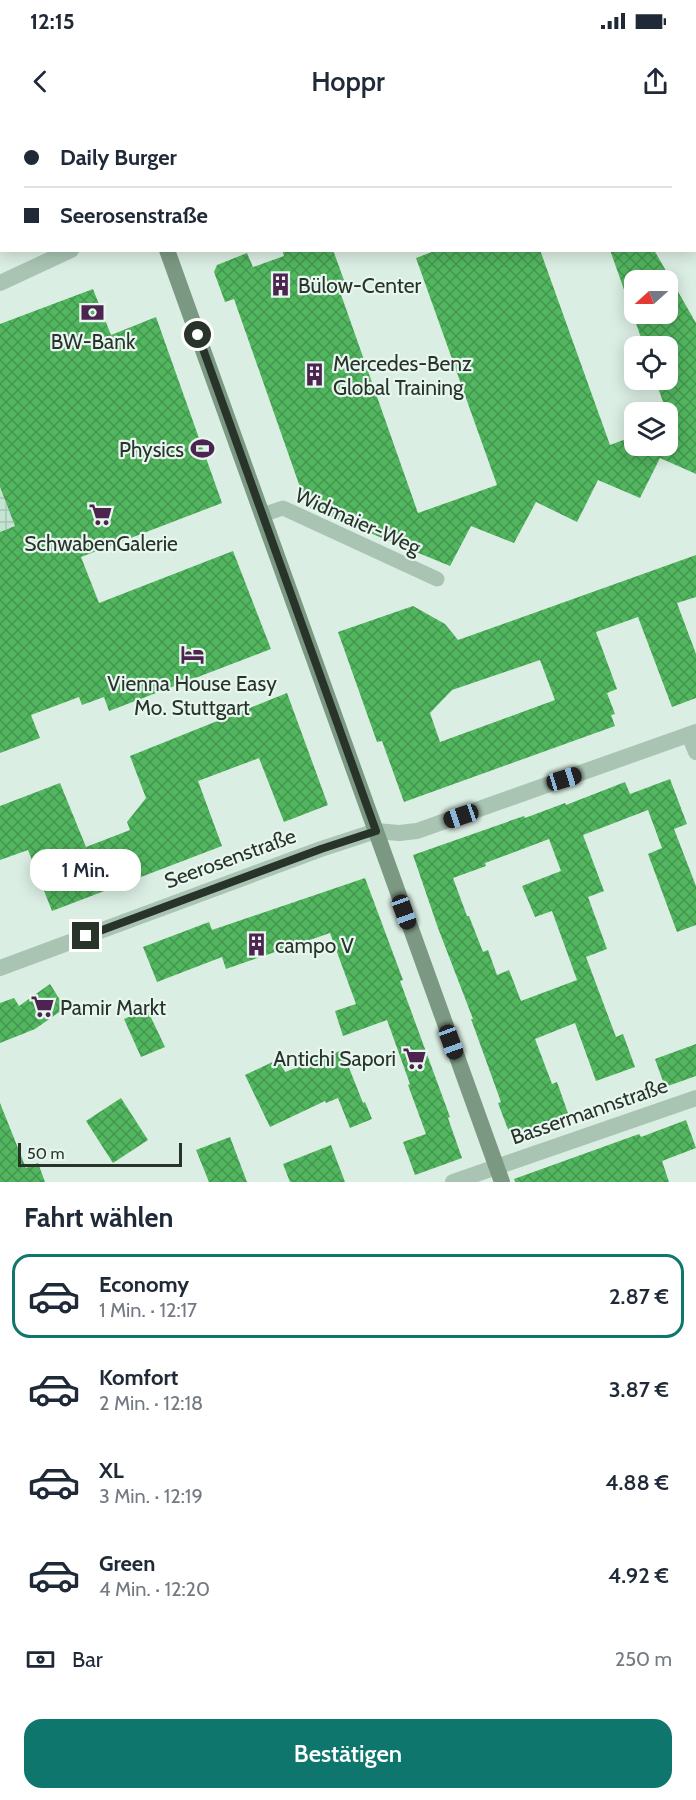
<!DOCTYPE html>
<html lang="de">
<head>
<meta charset="utf-8">
<style>
	:root { --surface:#fff; --page:#f6f6f7; --text:#1f2937; --muted:#747a83; --line:#e0e1e3; --accent:#0f766e }
	body { margin:0; font-family:Cabin,sans-serif; background:var(--page); color:var(--text); height:100vh; display:flex; flex-direction:column; font-size:22px; white-space:nowrap }
	* { box-sizing:border-box; margin:0 }
	p { font-size:20px; color:var(--muted) }
	.icon { flex:none; width:33px; height:33px; fill:none; stroke:currentColor; stroke-width:2; stroke-linecap:round; stroke-linejoin:round }
	.map { position:relative; height:1062px; overflow:hidden }
	.sheet { display:flex; flex-direction:column; background:var(--surface); flex:1 }
	.sheet>* { flex:none }
	.hud { position:absolute; left:0px; top:0px; width:696px; height:132px; box-shadow:0 3px 15px #0003; display:grid; align-content:center; height:132px; padding:0 24px; background:var(--surface) }
	.needle { width:39px; rotate:249deg }
	.tools { position:absolute; left:624px; top:150px; display:grid; gap:12px }
	.tools a { display:grid; place-items:center; width:54px; height:54px; border-radius:12px; background:var(--surface); box-shadow:0 3px 15px #0003; font-size:30px }
	.scale { position:absolute; left:18px; bottom:15px; width:164px; box-sizing:border-box; padding-left:6px; border:3px solid #28332a; border-top:0; font-size:16px; line-height:21px; white-space:nowrap; color:#28332a; -webkit-text-stroke:4px #e7f6ee; paint-order:stroke }
	.end { position:absolute; width:27px; height:27px; margin:-14px; border:8px solid #28332a; background:#fff; box-shadow:0 0 0 3px #fff }
	.from { border-radius:50% }
	.bubble { position:absolute; height:42px; border-radius:18px; background:var(--surface); box-shadow:0 3px 15px #0003; font-size:20px; font-weight:600; line-height:42px; text-align:center }
	.car { position:absolute; width:18px; height:36px; margin:-18px -9px; border-radius:8px; box-shadow:0 0 4px 2px #0007; background:linear-gradient(#222 24%,#8ab4d8 0 40%,#222 0 76%,#8ab4d8 0 86%,#222 0) }
	.hud b { display:flex; align-items:center; gap:21px; height:57px; font-size:22px }
	.hud b+b { border-top:2px solid var(--line) }
	.hud i { width:15px; height:15px; background:var(--text) }
	ul { padding:0; list-style:none }
	li { display:flex; align-items:center; gap:18px; height:84px; margin:0 12px 9px; padding:0 12px; border:3px solid transparent; border-radius:18px }
	li div { flex:1 }
	li b { display:block; font-size:22px }
	li em { font-style:normal; font-weight:600 }
	li.on { border-color:var(--accent) }
	li>.icon { width:54px; height:54px; stroke-width:1.5 }
	h2 { padding:0 24px; font-size:27px; line-height:72px }
	.pay { display:flex; align-items:center; gap:15px; height:66px; padding:0 24px; font-size:22px }
	.pay p { margin-inline-start:auto }
	.cta { display:flex; gap:12px; margin-top:auto; padding:12px 24px }
	.cta a { flex:1; height:69px; border-radius:18px; background:var(--accent); color:#fff; font-size:24px; font-weight:600; line-height:69px; text-align:center }
	.status { display:flex; justify-content:space-between; align-items:center; height:42px; padding:0 30px; background:var(--surface); direction:ltr }
	.status svg { height:16px; fill:currentColor }
	header { display:flex; justify-content:space-between; align-items:center; height:78px; padding:0 24px; background:var(--surface); font-size:27px; font-weight:600 }
	.map>svg:first-child { display:block }
</style>
</head>
<body>
<div class="status"><b>12:15</b><svg viewBox="0 0 49 12"><path d="M0 12V9h3v3zM5 12V6h3v6zM10 12V3h3v9zM15 12V0h3v12zM26 1h20v11H26zM47 4h2v5h-2z"/></svg></div>
<header><svg class="icon" aria-label="back" viewBox="0 0 24 24"><path d="M15 5l-7 7 7 7"/></svg>Hoppr<svg class="icon" aria-label="share" viewBox="0 0 24 24"><path d="M12 15V3M7 8l5-5 5 5M5 13v7h14v-7"/></svg></header>
<div class="map">
<svg width="696" height="1062" viewBox="0 0 696 1062">
	<defs>
		<pattern id="plaza-grid" width="8" height="8" patternUnits="userSpaceOnUse" patternTransform="scale(1.5)"><rect width="8" height="8" fill="#c4e4d3"/><path d="M0 4h8M4 0v8" fill="none" stroke="#a8c4b5"/></pattern>
		<pattern id="building-cross-hatch" width="8" height="8" patternUnits="userSpaceOnUse" patternTransform="scale(1.5)"><rect width="8" height="8" fill="#52b65f"/><path d="M0 0l8 8M0 8l8-8" fill="none" stroke="#44954f"/></pattern>
	</defs>
	<rect width="100%" height="100%" fill="#dbeee3"/>
	<path fill="url(#plaza-grid)" d="M0,367L15,406L0,412Z"/>
	<g fill="url(#building-cross-hatch)" fill-rule="evenodd">
		<path d="M282,130H333L345,163L338,166L418,393L497,365L416,138L437,130H540L610,325L634,316V326H668V304L671,303L655,260H668V226H644L610,130H654L696,203V354L660,338L640,378L598,360L577,402L536,382L514,423L471,406L450,446L307,387L234,179L225,182L214,152L217,145L247,133L253,147L284,136ZM634,160H668V194H632L634,193Z"/>
		<path d="M93,169L111,215L156,197L222,383L81,437L99,483L233,431L271,529L109,591L104,577L82,585L79,577L31,595L40,618L0,633V412L15,406L0,367V204Z"/>
		<path d="M696,435V477L677,483L696,534V578L672,587L638,497L596,512L617,569L607,573L615,594L611,595L615,606L404,682L382,621L377,622L338,512L413,486L445,504L458,520ZM540,540L555,580L440,622L430,593L452,570Z"/>
		<path d="M287,573L328,685L284,702L259,638L198,661L222,726L52,791L28,730L0,740V686L60,663L86,727L130,710L127,702L146,678L130,636Z"/>
		<path d="M670,659L687,704L674,709L696,766V805L677,812L648,734L662,728L648,690L583,715L604,771L588,777L607,829L586,837L616,917L623,914L635,947L596,961L575,903L535,919L552,964L557,962L570,999L512,1020L498,983L501,982L471,899H473L438,808L413,735L524,696L525,698L565,683L566,685L625,662L630,674ZM549,719L561,751L522,766L535,797L552,791L577,860L521,881L509,850L497,855L488,830L483,832L469,796H467L453,758L486,746L485,743Z"/>
		<path d="M365,758L403,860L400,861L450,997L448,998L462,1038L415,1055L403,1022L426,1014L408,965L410,964L387,900L343,916L335,891L356,884L330,813L226,849L222,837L157,862L143,827L209,802L212,810Z"/>
		<path d="M50,864L65,888L35,909L0,923V883L14,878L19,886Z"/>
		<path d="M147,889L165,927L141,937L124,899Z"/>
		<path d="M696,924V956L665,967L655,939Z"/>
		<path d="M342,930L363,983L365,982L372,999L350,1008L338,978L326,983L325,981L270,1007L245,955L279,939L285,952Z"/>
		<path d="M121,978L148,1020L113,1043L86,1001Z"/>
		<path d="M0,983L26,1048L38,1043L45,1062H0Z"/>
		<path d="M686,1000L696,1028L662,1041L669,1062H515L514,1059L639,1014L641,1017Z"/>
		<path d="M230,1017L247,1062H209L196,1030Z"/>
		<path d="M331,1025L345,1062H290L283,1044Z"/>
	</g>
	<g fill="none" stroke-linecap="round" stroke-linejoin="round">
		<path stroke="#a9c4b3" stroke-width="15" d="M262,395L283,388L437,459"/>
		<g stroke="#a9c4b3" stroke-width="16">
			<path d="M689,615L696,632"/>
			<path d="M376,711L399,713L417,711L696,612"/>
			<path d="M453,1062L696,978"/>
		</g>
		<g stroke="#a9c4b3" stroke-width="16">
			<path d="M0,163L71,130"/>
			<path d="M0,848L321,729L376,711"/>
		</g>
		<g stroke="#7b9882" stroke-width="16">
			<path d="M115,0V2"/>
			<path d="M402,2L406,0"/>
			<path d="M167,130L502,1062"/>
		</g>
	</g>
	<g fill="none" stroke-linecap="round" stroke-linejoin="round">
		<path stroke="#28332a" stroke-width="8" d="M86,816L321,729L376,711L198,215"/>
	</g>
	<defs>
		<symbol id="building-bare" viewBox="-9 -9 18 18"><path d="M-4-6H4V6H1V3H-1V6H-4ZM-2.5-4.3h1.7v1.8h-1.7ZM.8-4.3h1.7v1.8H.8ZM-2.5-1h1.7V.8h-1.7ZM.8-1h1.7V.8H.8Z" fill="#4d234f" stroke="#e7f6ee" stroke-width="2.5" paint-order="stroke"/></symbol>
		<symbol id="bank-bare" viewBox="-9 -9 18 18"><path d="M-6-4H6V4H-6ZM0-2.3a2.3 2.3 0 1 0 0 4.6a2.3 2.3 0 1 0 0-4.6Z" fill="#4d234f" stroke="#e7f6ee" stroke-width="2.5" paint-order="stroke"/></symbol>
		<symbol id="stadium-bare" viewBox="-9 -9 18 18"><path d="M0-5a6.5 5 0 1 0 0 10a6.5 5 0 1 0 0-10ZM-3.5-1.8h7v3.6h-7Z" fill="#4d234f" stroke="#e7f6ee" stroke-width="2.5" paint-order="stroke"/></symbol>
		<symbol id="supermarket-bare" viewBox="-9 -9 18 18"><path d="M-6-5.5h2.5l.6 2H6L4.5 2H-2.5L-4.4-4H-6ZM-1.5 3.2a1.3 1.3 0 1 0 .1 0ZM3 3.2a1.3 1.3 0 1 0 .1 0Z" fill="#4d234f" stroke="#e7f6ee" stroke-width="2.5" paint-order="stroke"/></symbol>
		<symbol id="hotel-bare" viewBox="-9 -9 18 18"><path d="M-6-4.5h1.5V1H6V5H4.5V3h-9V5H-6ZM-4 0a1.8 1.8 0 1 1 3.6 0ZM.5 0V-2.5h3Q6-2.5 6 0Z" fill="#4d234f" stroke="#e7f6ee" stroke-width="2.5" paint-order="stroke"/></symbol>
	</defs>
	<g fill-rule="evenodd">
		<use href="#building-bare" x="264" y="148" width="33" height="33"/>
		<use href="#bank-bare" x="76" y="176" width="33" height="33"/>
		<use href="#building-bare" x="298" y="238" width="33" height="33"/>
		<use href="#stadium-bare" x="186" y="312" width="33" height="33"/>
		<use href="#supermarket-bare" x="84" y="378" width="33" height="33"/>
		<use href="#hotel-bare" x="176" y="518" width="33" height="33"/>
		<use href="#building-bare" x="240" y="808" width="33" height="33"/>
		<use href="#supermarket-bare" x="26" y="870" width="33" height="33"/>
		<use href="#supermarket-bare" x="398" y="922" width="33" height="33"/>
	</g>
	<g text-anchor="middle" dominant-baseline="central" stroke-width="4.5" stroke-linejoin="round" paint-order="stroke">
		<g font-size="21" fill="#28332a" stroke="#e7f6ee" text-anchor="start">
			<text x="298" y="165">Bülow-Center</text>
			<text x="93" y="221" text-anchor="middle">BW-Bank</text>
			<text x="333" y="243">Mercedes-Benz<tspan x="333" dy="24">Global Training</tspan></text>
			<text x="184" y="329" text-anchor="end">Physics</text>
			<text x="101" y="423" text-anchor="middle">SchwabenGalerie</text>
			<text x="192" y="563" text-anchor="middle">Vienna House Easy<tspan x="192" dy="24">Mo. Stuttgart</tspan></text>
			<text x="275" y="825">campo V</text>
			<text x="60" y="887">Pamir Markt</text>
			<text x="396" y="938" text-anchor="end">Antichi Sapori</text>
		</g>
		<g font-size="21" fill="#28332a" stroke="#e7f6ee">
			<text transform="translate(358 401) rotate(24)">Widmaier-Weg</text>
			<text transform="translate(230 738) rotate(-20)">Seerosenstraße</text>
			<text transform="translate(589 991) rotate(-19)">Bassermannstraße</text>
		</g>
	</g>
</svg>
<div class="tools">
<a><svg class="needle" viewBox="-14 -14 28 28"><path d="M0-13l5 13h-10z" fill="#e53935"/><path d="M0 13l5-13h-10z" fill="#747a83"/></svg></a>
<a><svg class="icon" aria-label="locate" viewBox="0 0 24 24"><circle cx="12" cy="12" r="6"/><path d="M12 2v4M12 18v4M2 12h4M18 12h4"/></svg></a>
<a><svg class="icon" aria-label="layers" viewBox="0 0 24 24"><path d="M12 4l9 5-9 5-9-5zM3 14l9 5 9-5"/></svg></a>
</div>
<div class="scale">50 m</div>
<i class="end from" style="left:198px;top:215px"></i>
<i class="end" style="left:86px;top:816px"></i>
<div class="bubble" style="left:30px;top:729px;width:111px">1 Min.</div>
<i class="car" style="left:564px;top:659px;rotate:73deg"></i>
<i class="car" style="left:461px;top:696px;rotate:251deg"></i>
<i class="car" style="left:404px;top:792px;rotate:160deg"></i>
<i class="car" style="left:451px;top:922px;rotate:160deg"></i>
<div class="hud">
<b><i class="from"></i>Daily Burger</b>
<b><i></i>Seerosenstraße</b>
</div>
</div>
<section class="sheet">
<h2>Fahrt wählen</h2>
<ul>
<li class="on"><svg class="icon" aria-label="car" viewBox="0 0 24 24"><path d="M5 17H2v-5l4-1 3-4h7l3 4 3 1v5h-3M9 17h6M6 11h13"/><circle cx="7" cy="17" r="2"/><circle cx="17" cy="17" r="2"/></svg><div><b>Economy</b><p>1 Min. · 12:17</p></div><em>2.87 €</em></li>
<li><svg class="icon" aria-label="car" viewBox="0 0 24 24"><path d="M5 17H2v-5l4-1 3-4h7l3 4 3 1v5h-3M9 17h6M6 11h13"/><circle cx="7" cy="17" r="2"/><circle cx="17" cy="17" r="2"/></svg><div><b>Komfort</b><p>2 Min. · 12:18</p></div><em>3.87 €</em></li>
<li><svg class="icon" aria-label="car" viewBox="0 0 24 24"><path d="M5 17H2v-5l4-1 3-4h7l3 4 3 1v5h-3M9 17h6M6 11h13"/><circle cx="7" cy="17" r="2"/><circle cx="17" cy="17" r="2"/></svg><div><b>XL</b><p>3 Min. · 12:19</p></div><em>4.88 €</em></li>
<li><svg class="icon" aria-label="car" viewBox="0 0 24 24"><path d="M5 17H2v-5l4-1 3-4h7l3 4 3 1v5h-3M9 17h6M6 11h13"/><circle cx="7" cy="17" r="2"/><circle cx="17" cy="17" r="2"/></svg><div><b>Green</b><p>4 Min. · 12:20</p></div><em>4.92 €</em></li>
</ul>
<div class="pay"><svg class="icon" aria-label="cash" viewBox="0 0 24 24"><path d="M3 7h18v10H3z"/><circle cx="12" cy="12" r="2"/></svg>Bar<p>250 m</p></div>
<div class="cta"><a>Bestätigen</a></div>
</section>
</body>
</html>
